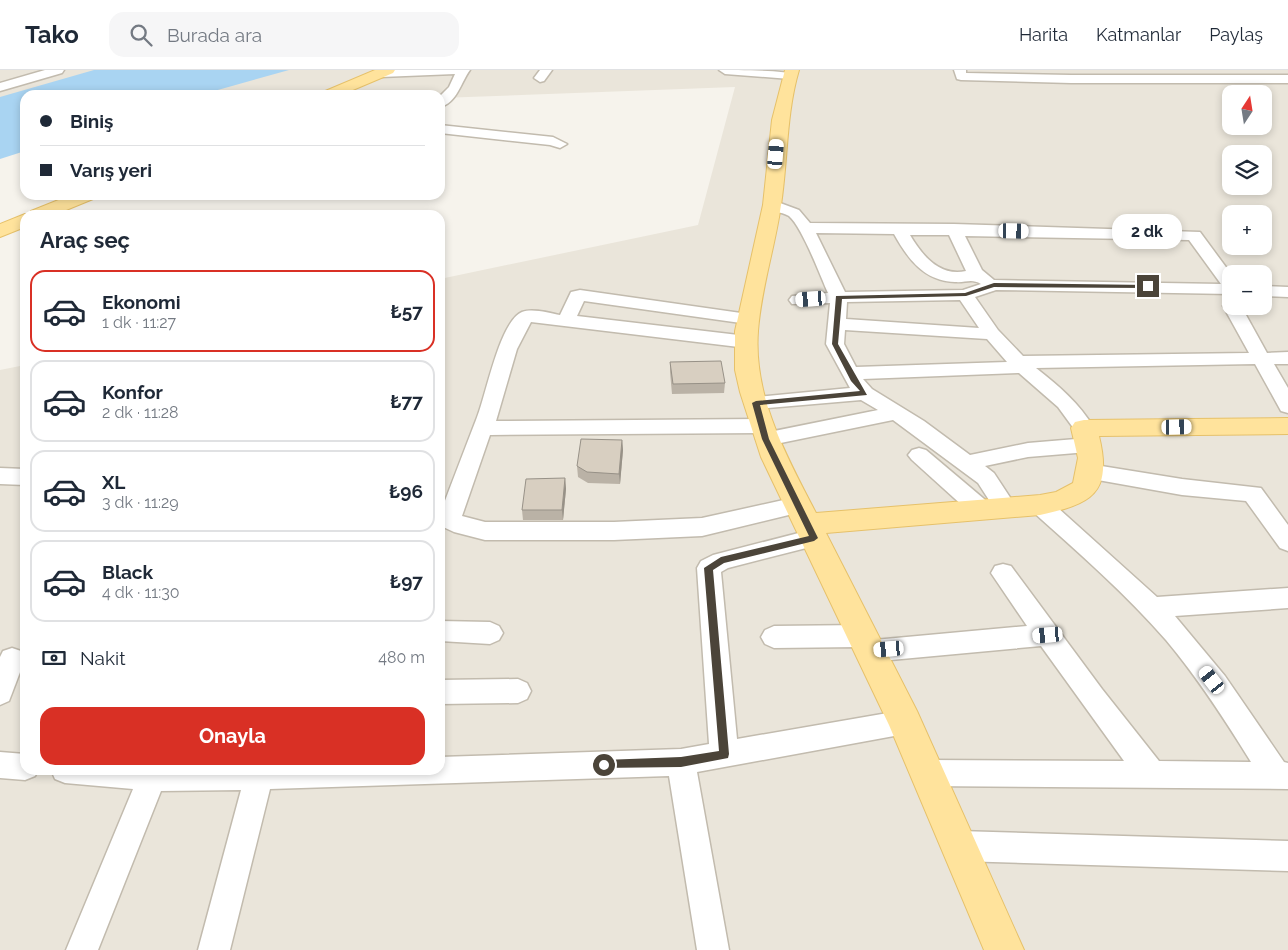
<!DOCTYPE html>
<html lang="tr">
<head>
<meta charset="utf-8">
<style>
	:root { --surface:#fff; --page:#f6f6f7; --text:#1f2937; --muted:#747a83; --line:#e0e1e3; --accent:#d93025 }
	body { margin:0; font-family:Raleway,sans-serif; background:var(--page); color:var(--text); height:100vh; display:flex; flex-direction:column; font-size:19px; white-space:nowrap }
	* { box-sizing:border-box; margin:0 }
	p { font-size:16px; color:var(--muted) }
	.icon { flex:none; width:28px; height:28px; fill:none; stroke:currentColor; stroke-width:2; stroke-linecap:round; stroke-linejoin:round }
	.map { position:relative; flex:1; overflow:hidden }
	.drawer { position:absolute; left:20px; top:140px; width:425px; height:565px; display:flex; flex-direction:column; background:var(--surface); border-radius:15px; box-shadow:0 2px 8px #0003 }
	.drawer>* { flex:none }
	.guide { position:absolute; left:20px; top:20px; width:425px; height:110px; border-radius:15px; box-shadow:0 2px 8px #0003; display:grid; align-content:center; height:110px; padding:0 20px; background:var(--surface) }
	.needle { width:32px; rotate:12deg }
	.fabs { position:absolute; left:1222px; top:15px; display:grid; gap:10px }
	.fabs a { display:grid; place-items:center; width:50px; height:50px; border-radius:10px; background:var(--surface); box-shadow:0 2px 8px #0003; font-size:25px }
	.end { position:absolute; width:22px; height:22px; margin:-11px; border:6px solid #4b4439; background:#fff; box-shadow:0 0 0 2px #fff }
	.from { border-radius:50% }
	.bubble { position:absolute; height:35px; border-radius:15px; background:var(--surface); box-shadow:0 2px 8px #0003; font-size:16px; font-weight:700; line-height:35px; text-align:center }
	.car { position:absolute; width:15px; height:30px; margin:-15px -8px; border-radius:6px; box-shadow:0 0 4px 1px #0007; background:linear-gradient(#fff 24%,#345 0 40%,#fff 0 76%,#345 0 86%,#fff 0) }
	.guide b { display:flex; align-items:center; gap:18px; height:48px; font-size:19px }
	.guide b+b { border-top:1px solid var(--line) }
	.guide i { width:12px; height:12px; background:var(--text) }
	ul { padding:0; list-style:none }
	li { display:flex; align-items:center; gap:15px; height:82px; margin:0 10px 8px; padding:0 10px; border:2px solid var(--line); border-radius:15px }
	li div { flex:1 }
	li b { display:block; font-size:19px }
	li em { font-style:normal; font-weight:700 }
	li.active { border-color:var(--accent) }
	li>.icon { width:45px; height:45px; stroke-width:1.5 }
	h2 { padding:0 20px; font-size:22px; line-height:60px }
	.pay { display:flex; align-items:center; gap:12px; height:55px; padding:0 20px; font-size:19px }
	.pay p { margin-inline-start:auto }
	.cta { display:flex; gap:10px; margin-top:auto; padding:10px 20px }
	.cta a { flex:1; height:58px; border-radius:15px; background:var(--accent); color:#fff; font-size:20px; font-weight:700; line-height:58px; text-align:center }
	header { display:flex; align-items:center; gap:30px; box-sizing:border-box; height:70px; padding:0 25px; background:var(--surface); border-bottom:1px solid var(--line) }
	header strong { font-size:24px }
	nav { display:flex; gap:28px; margin-inline-start:auto; font-size:18px }
	.search { width:350px; height:45px; background:var(--page); display:flex; align-items:center; gap:12px; box-sizing:border-box; padding:0 18px; border-radius:15px; color:var(--muted); font-size:19px }
	.map>svg:first-child { display:block }
</style>
</head>
<body>
<header>
<strong>Tako</strong>
<div class="search"><svg class="icon" aria-label="search" viewBox="0 0 24 24"><circle cx="10" cy="10" r="6"/><path d="M15 15l6 6"/></svg>Burada ara</div>
<nav><a>Harita</a><a>Katmanlar</a><a>Paylaş</a></nav>
</header>
<div class="map">
<svg width="1288" height="880" viewBox="0 0 1288 880">
	<rect width="100%" height="100%" fill="#f6f3ec"/>
	<path fill="#eae5da" fill-rule="evenodd" d="M0,0H1288V880H0V300L25,295V700H440V209L698,155L735,17L440,28V25H25L0,44ZM1231,24H1264V56H1231ZM1231,84H1264V116H1231ZM1231,144H1264V176H1231ZM1231,204H1264V236H1231Z"/>
	<path fill="#a9d4f2" d="M94,0H289L200,25H25V81L0,89V27Z"/>
	<g fill="none" stroke-linecap="round" stroke-linejoin="round">
		<defs>
			<g id="minor">
				<path d="M45,0H64L62,3L0,21V13Z"/>
				<path d="M378,0H470C461,12 457,33 440,37V26L449,17L455,4L381,7L375,3Z"/>
				<path d="M540,0H552L544,11L540,12L534,8Z"/>
				<path d="M719,0C734,0 787,0 796,5L790,9L725,4Z"/>
				<path d="M954,0H966V3L1071,5H1288V13H1071L961,10L957,9Z"/>
				<path d="M440,55L553,67L567,74L560,78L550,75L440,63Z"/>
				<path d="M772,130L799,140L810,153L954,154L1200,162L1231,204V224L996,220L975,227L998,260L1023,286L1249,283L1223,236L1226,232L1231,231V236H1241L1267,283L1288,282V294H1274L1288,318V343L1281,341L1255,294L1036,298C1059,316 1079,333 1094,358L1091,363L1084,365L1077,363L1058,337L1019,303L863,309L872,319L924,351L970,385L1028,373L1088,368L1095,370L1098,375L1095,380L1088,382L1028,387L985,396L994,403L1017,438L1014,444L1006,446L998,444L978,413L893,350L766,376L759,374L756,369L759,364L878,340L861,330L756,339L749,338L746,333L749,328L756,327L850,318L826,274L830,233L792,234L789,230L792,226L828,223C820,205 802,157 789,146C781,141 770,143 764,135ZM816,163L894,164C908,189 924,211 955,212C966,213 971,208 981,214L963,220L845,222ZM910,165H949L966,201C939,207 922,185 910,165ZM965,166L1189,170L1221,214L994,210L982,200ZM960,230L979,258L846,249L847,232ZM845,260L987,269L1007,292L856,297L844,274Z"/>
				<path d="M1264,216L1288,217V227L1264,226Z"/>
				<path d="M580,220L748,244L754,245L757,249L754,253L748,254L584,231L577,246L747,266L754,268L756,272L754,276L747,278L531,252L517,279L496,351L761,349L768,351L771,356L768,361L761,363L490,365L462,446L485,452H614L702,448L797,427L805,429L808,435L805,441L702,466L614,470H485L454,462L441,456L440,444C452,412 464,381 476,350C486,327 499,252 522,242C532,238 550,243 560,245L571,222Z"/>
				<path d="M919,378L926,380L990,434L993,440L990,446L982,448L974,446L912,390L908,385L912,380Z"/>
				<path d="M1089,394L1182,409L1261,418L1288,455V481L1280,478L1246,431L1182,425L1081,407L1078,402L1081,397Z"/>
				<path d="M0,398L25,399V415L0,414Z"/>
				<path d="M1040,427L1048,429L1157,527L1288,518V538L1175,546L1225,606L1284,692L1288,693V719L927,716L917,713L913,703L917,693L927,690L1124,691L1041,576L869,592L860,589L856,581L858,577L774,578L765,574L761,567L765,560L774,556L863,555L872,559L876,566L874,570L1027,556L991,503L995,496L1003,494L1011,496L1102,619L1159,691L1251,692C1225,650 1198,608 1166,570C1126,524 1078,482 1032,441L1029,435L1032,429Z"/>
				<path d="M814,459L822,462L826,468L822,474L728,498L721,502L737,669L905,640L915,643L919,652L915,661L905,664L697,702L729,880H697L669,706L270,719L230,880H198L241,720L161,721L98,880H66L133,719L65,713L55,709L51,700H440V687L681,679L709,674L697,498L701,491L713,485Z"/>
				<path d="M440,551L490,552L499,556L503,563L499,570L490,574L440,571Z"/>
				<path d="M12,578L21,581L25,589L9,631L0,635V587L3,581Z"/>
				<path d="M518,609L527,613L531,621L527,629L518,633L440,634V610Z"/>
				<path d="M0,682L25,684V700H38L35,706L25,710L0,708Z"/>
				<path d="M959,761L1288,771V801L959,791L948,787L944,776L948,765Z"/>
			</g>
			<g id="major">
				<path d="M375,0H395L393,3L341,25H320L323,22Z"/>
				<path d="M785,0H799C786,44 788,89 781,135C775,177 761,219 758,261C753,327 787,387 816,443L1040,425L1056,422L1073,413L1078,388L1071,358L1075,352L1084,350L1288,348V364L1099,366C1113,424 1091,434 1040,445L826,463L917,641L1024,880H984L889,655L761,387L740,322L735,300V261L763,135L772,50Z"/>
				<path d="M71,125H96L93,129L54,145H29L31,141Z"/>
				<path d="M25,144L28,145H25V157L0,167V154Z"/>
			</g>
		</defs>
		<use href="#minor" stroke="#c2bbae" stroke-width="3"/>
		<use href="#major" stroke="#e6c16a" stroke-width="2"/>
		<use href="#minor" fill="#fff" fill-rule="evenodd"/>
		<use href="#major" fill="#ffe39c" fill-rule="evenodd"/>
	</g>
	<g fill="#bab2a6">
		<path d="M670,292L725,313L724,323L672,324L670,302Z"/>
		<path d="M622,370L623,380L620,414L588,413L578,407L577,396Z"/>
		<path d="M565,408L566,419L563,450H523L522,440Z"/>
	</g>
	<g fill="#979187">
		<path d="M622,370L623,380L620,414L619,404Z"/>
		<path d="M565,408L566,419L563,450L562,440Z"/>
	</g>
	<g fill="#d8cfc1" stroke="#979187">
		<path d="M721,291L725,313L673,314L670,292Z"/>
		<path d="M581,369L622,370L619,404L587,402L577,396Z"/>
		<path d="M565,408L562,440H522L526,409Z"/>
	</g>
	<path fill="#4b4439" d="M994,213L1148,215L1151,216L1148,218L994,217L966,226L842,229L838,274L867,325L760,335L769,369L818,468L814,471L724,493L713,500L729,684L728,688L681,697L600,698V691L604,690L681,687L719,681L704,498L721,487L809,466L762,369L752,333L756,331L860,321L851,311L832,274L836,226L965,223Z"/>
</svg>
<div class="fabs">
<a><svg class="needle" viewBox="-14 -14 28 28"><path d="M0-13l5 13h-10z" fill="#e53935"/><path d="M0 13l5-13h-10z" fill="#747a83"/></svg></a>
<a><svg class="icon" aria-label="layers" viewBox="0 0 24 24"><path d="M12 4l9 5-9 5-9-5zM3 14l9 5 9-5"/></svg></a>
<a>+</a>
<a>−</a>
</div>
<i class="end from" style="left:604px;top:695px"></i>
<i class="end" style="left:1148px;top:216px"></i>
<div class="bubble" style="left:1112px;top:144px;width:70px">2 dk</div>
<i class="car" style="left:776px;top:84px;rotate:5deg"></i>
<i class="car" style="left:1014px;top:161px;rotate:91deg"></i>
<i class="car" style="left:811px;top:229px;rotate:266deg"></i>
<i class="car" style="left:1177px;top:357px;rotate:89deg"></i>
<i class="car" style="left:1048px;top:565px;rotate:265deg"></i>
<i class="car" style="left:889px;top:579px;rotate:265deg"></i>
<i class="car" style="left:1212px;top:610px;rotate:322deg"></i>
<div class="guide">
<b><i class="from"></i>Biniş</b>
<b><i></i>Varış yeri</b>
</div>
<section class="drawer">
<h2>Araç seç</h2>
<ul>
<li class="active"><svg class="icon" aria-label="car" viewBox="0 0 24 24"><path d="M5 17H2v-5l4-1 3-4h7l3 4 3 1v5h-3M9 17h6M6 11h13"/><circle cx="7" cy="17" r="2"/><circle cx="17" cy="17" r="2"/></svg><div><b>Ekonomi</b><p>1 dk · 11:27</p></div><em>₺57</em></li>
<li><svg class="icon" aria-label="car" viewBox="0 0 24 24"><path d="M5 17H2v-5l4-1 3-4h7l3 4 3 1v5h-3M9 17h6M6 11h13"/><circle cx="7" cy="17" r="2"/><circle cx="17" cy="17" r="2"/></svg><div><b>Konfor</b><p>2 dk · 11:28</p></div><em>₺77</em></li>
<li><svg class="icon" aria-label="car" viewBox="0 0 24 24"><path d="M5 17H2v-5l4-1 3-4h7l3 4 3 1v5h-3M9 17h6M6 11h13"/><circle cx="7" cy="17" r="2"/><circle cx="17" cy="17" r="2"/></svg><div><b>XL</b><p>3 dk · 11:29</p></div><em>₺96</em></li>
<li><svg class="icon" aria-label="car" viewBox="0 0 24 24"><path d="M5 17H2v-5l4-1 3-4h7l3 4 3 1v5h-3M9 17h6M6 11h13"/><circle cx="7" cy="17" r="2"/><circle cx="17" cy="17" r="2"/></svg><div><b>Black</b><p>4 dk · 11:30</p></div><em>₺97</em></li>
</ul>
<div class="pay"><svg class="icon" aria-label="cash" viewBox="0 0 24 24"><path d="M3 7h18v10H3z"/><circle cx="12" cy="12" r="2"/></svg>Nakit<p>480 m</p></div>
<div class="cta"><a>Onayla</a></div>
</section>
</div>
</body>
</html>
